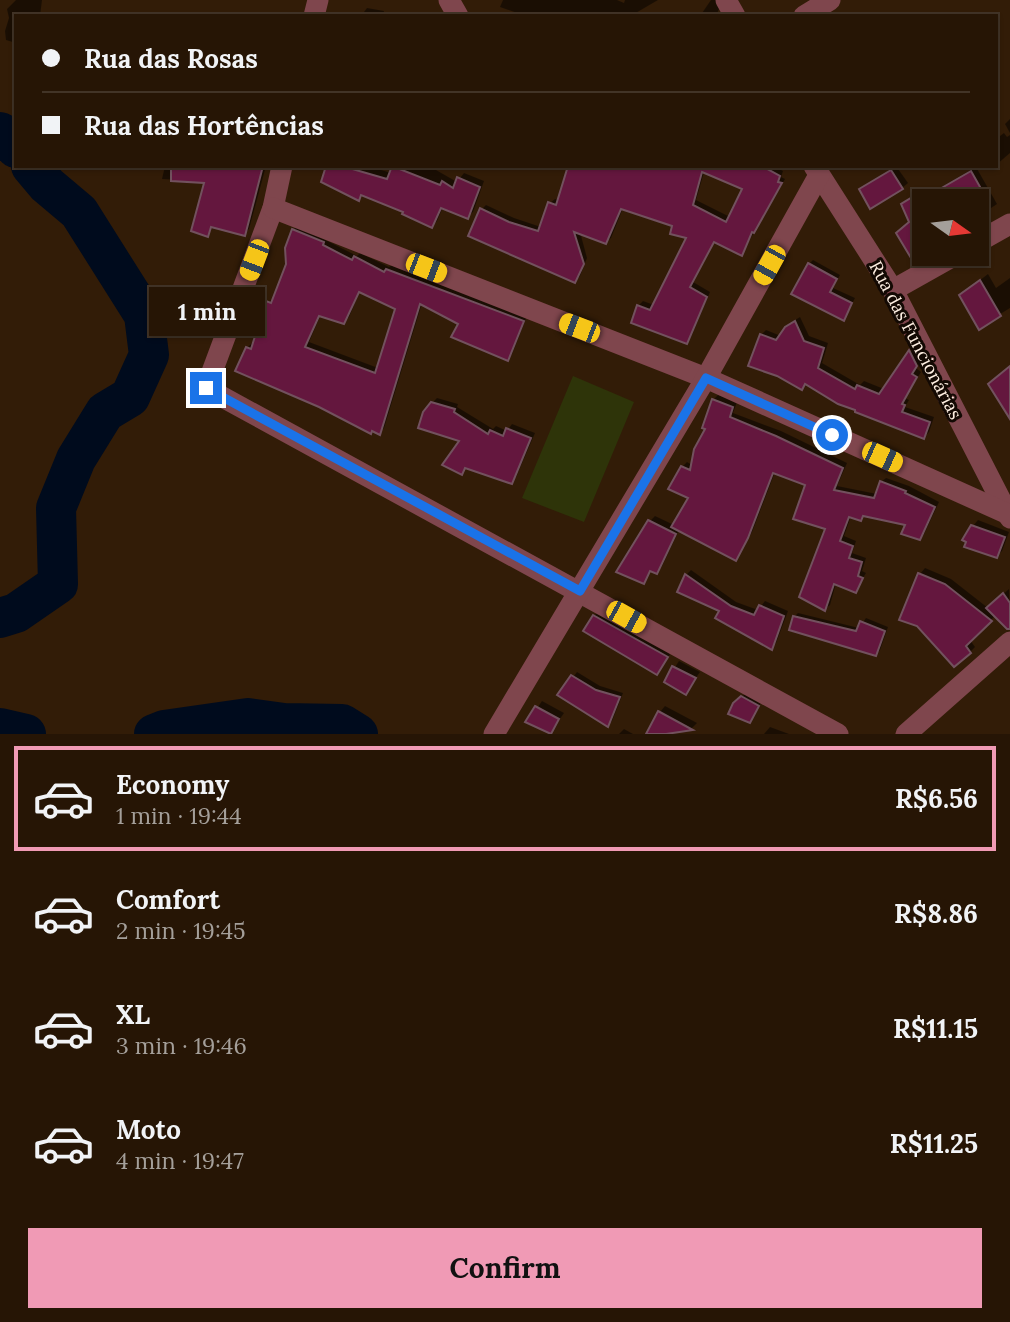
<!DOCTYPE html>
<html lang="en">
<head>
<meta charset="utf-8">
<style>
	:root { --surface:#261505; --page:#322213; --text:#f1f3f6; --muted:#a49f9a; --line:#423427; --accent:#f09ab5 }
	body { margin:0; font-family:Lora,serif; background:var(--page); color:var(--text); height:100vh; display:flex; flex-direction:column; font-size:26px; white-space:nowrap }
	* { box-sizing:border-box; margin:0 }
	p { font-size:23px; color:var(--muted) }
	.icon { flex:none; width:38px; height:38px; fill:none; stroke:currentColor; stroke-width:2; stroke-linecap:round; stroke-linejoin:round }
	.map { position:relative; height:734px; overflow:hidden }
	.side { display:flex; flex-direction:column; background:var(--surface); flex:1 }
	.side>* { flex:none }
	.banner { position:absolute; left:14px; top:14px; width:984px; height:154px; border-radius:0px; box-shadow:0 2px 5px #0004,0 0 0 2px var(--line); display:grid; align-content:center; height:154px; padding:0 28px; background:var(--surface) }
	.needle { width:46px; rotate:104deg }
	.controls { position:absolute; left:912px; top:189px; display:grid; gap:14px }
	.controls a { display:grid; place-items:center; width:77px; height:77px; border-radius:0px; background:var(--surface); box-shadow:0 2px 5px #0004,0 0 0 2px var(--line); font-size:35px }
	.end { position:absolute; width:32px; height:32px; margin:-16px; border:9px solid #1a73e8; background:#fff; box-shadow:0 0 0 4px #fff }
	.from { border-radius:50% }
	.bubble { position:absolute; height:49px; border-radius:0px; background:var(--surface); box-shadow:0 2px 5px #0004,0 0 0 2px var(--line); font-size:23px; font-weight:700; line-height:49px; text-align:center }
	.car { position:absolute; width:21px; height:42px; margin:-21px -10px; border-radius:9px; box-shadow:0 0 5px 2px #0007; background:linear-gradient(#f5c518 24%,#345 0 40%,#f5c518 0 76%,#345 0 86%,#f5c518 0) }
	.banner b { display:flex; align-items:center; gap:24px; height:66px; font-size:26px }
	.banner b+b { border-top:2px solid var(--line) }
	.banner i { width:18px; height:18px; background:var(--text) }
	ul { padding:12px 0 0; list-style:none }
	li { display:flex; align-items:center; gap:21px; height:105px; margin:0 14px 10px; padding:0 14px; border:4px solid transparent; border-radius:0px }
	li div { flex:1 }
	li b { display:block; font-size:26px }
	li em { font-style:normal; font-weight:700 }
	li.selected { border-color:var(--accent) }
	li>.icon { width:63px; height:63px; stroke-width:1.5 }
	.button { display:flex; gap:14px; margin-top:auto; padding:14px 28px }
	.button a { flex:1; height:80px; border-radius:0px; background:var(--accent); color:#111; font-size:28px; font-weight:700; line-height:80px; text-align:center }
	.map>svg:first-child { display:block }
</style>
</head>
<body>
<div class="map">
<svg width="1010" height="734" viewBox="0 0 1010 734">
	<rect width="100%" height="100%" fill="#321c07"/>
	<path fill="#2e3409" d="M573,376L634,402L584,522L522,498Z"/>
	<g fill="#0007" fill-rule="evenodd">
		<path d="M16,0H42L40,16H16V43L6,40L5,31L9,18L7,9Z"/>
		<path d="M503,0H617L624,3L625,0H658L634,14L638,16H526L500,7Z"/>
		<path d="M711,0H720L721,4L716,16H700Z"/>
		<path d="M367,8L384,11L383,16H361Z"/>
		<path d="M1010,119V133L1005,124Z"/>
		<path d="M1004,133L1007,137L1010,135V153L996,165V139Z"/>
		<path d="M165,166H186L178,180L162,179Z"/>
		<path d="M211,166H266L249,229L244,234Z"/>
		<path d="M328,166H368L391,173L394,166H429L457,182L464,173L484,181L473,212L467,217L443,207L437,221L432,226L364,194L359,199Z"/>
		<path d="M570,166H774L783,171L781,177L785,179L742,253L715,241L693,282L710,292L691,337L687,342L638,306L643,301L654,305L689,237L675,225L623,208L611,238L606,242L580,232L587,258L580,276L575,281L482,209L486,205L514,218L541,227L550,203L555,199L559,200ZM704,172L745,188L730,217L696,200Z"/>
		<path d="M896,166L908,183L902,188L861,190Z"/>
		<path d="M976,167L997,204L976,218V201H924V250L903,204L928,187L931,193Z"/>
		<path d="M298,226L357,256L360,253L389,267L392,265L527,316L512,354L508,359L461,324L422,303L384,428L379,432L247,348L252,343L255,344L268,302L275,298L288,264L293,230ZM360,291L397,308L378,368L309,342L321,314L344,322L349,317Z"/>
		<path d="M813,260L840,275L833,288L855,298L844,319L809,264Z"/>
		<path d="M988,274L996,288L1010,278V308L979,327L961,295Z"/>
		<path d="M800,317L809,336L828,343L822,363L860,385L864,381L884,389L915,347L921,360L916,368L921,372L905,398L909,400L905,407L934,417L929,432L924,437L858,409L807,383L802,388L761,335L766,330L781,336L792,322Z"/>
		<path d="M718,395L737,402L733,413L781,431L847,463L837,486L877,494L881,482L886,478L909,486L939,502L924,534L919,538L908,524L865,515L861,519L851,516L844,536L856,541L852,553L866,558L862,571L866,573L855,591L836,583L830,605L825,609L827,528L808,484L775,472L752,532L736,559L679,530L662,566L657,572L652,570L644,582L650,521L655,516L674,525L690,498L682,467L687,462L692,465L708,428L713,400Z"/>
		<path d="M437,398L458,404L457,407L493,429L496,426L507,431L512,424L535,433L516,477L511,482L467,467L462,473V440L432,403Z"/>
		<path d="M978,520L1009,532L1002,551L997,556L973,526Z"/>
		<path d="M925,568L951,579L988,608L1009,589L1010,614L996,615L970,640L975,647L970,652L918,624L902,619L920,574Z"/>
		<path d="M691,570L736,602L758,610L765,601L788,611L776,643L772,648L686,575Z"/>
		<path d="M600,610L672,651L662,667L656,673L594,616Z"/>
		<path d="M798,613L859,628L866,618L888,627L880,650L876,654L794,617Z"/>
		<path d="M679,661L700,672L685,693L666,681Z"/>
		<path d="M577,672L600,686L623,693L612,721L608,725L560,695Z"/>
		<path d="M748,691L763,700L749,721L735,704Z"/>
		<path d="M542,701L564,713L550,733L528,722Z"/>
		<path d="M665,706L697,723L692,728L648,733L660,712Z"/>
		<path d="M770,727L789,734H764Z"/>
		<path d="M624,729L633,734H619Z"/>
	</g>
	<g fill="none" stroke-linecap="round" stroke-linejoin="round">
		<g stroke="#000b1d" stroke-width="40">
			<path d="M0,132L16,148"/>
			<path d="M0,618L16,613L58,584L56,508L76,459L105,412L130,397L149,355L144,315L79,212L47,185L31,166"/>
			<path d="M0,728L26,734"/>
			<path d="M154,734L164,730L248,718L284,723L342,724L358,734"/>
		</g>
	</g>
	<g fill="#64173e" stroke="#72515e" stroke-width="2" fill-rule="evenodd">
		<path d="M171,166H263L245,236L211,227L208,237L191,231L204,183L171,181Z"/>
		<path d="M326,166H342L387,179L392,166L440,185L442,181L453,188L457,177L480,187L468,219L441,208L432,228L402,214L403,212L361,195L359,201L321,182Z"/>
		<path d="M568,166H762L780,176L778,182L782,183L754,233L752,232L742,256L714,242L690,287L707,297L687,344L631,323L637,305L650,310L686,238L670,234L672,226L621,209L606,244L574,232L584,264L575,283L468,236L480,208L509,222L538,231L548,202L556,205ZM702,172L742,189L726,222L693,205Z"/>
		<path d="M891,170L903,189L870,209L859,189Z"/>
		<path d="M971,171L988,201H924V257L914,263L896,233L909,222L901,204L924,190V198Z"/>
		<path d="M292,229L324,242L323,245L352,260L354,256L384,272L386,269L524,321L508,361L451,337L458,324L420,304L380,435L372,431L371,434L319,407L235,371L246,347L251,349L266,301L271,303L286,264L285,248ZM359,292L395,309L375,373L305,347L319,316L344,324Z"/>
		<path d="M808,263L837,279L830,292L852,303L844,321L791,294Z"/>
		<path d="M980,280L1001,316L979,330L959,295Z"/>
		<path d="M795,321L804,341L824,348L818,368L855,389L857,385L879,394L909,350L917,366L912,374L917,377L902,404L905,405L902,412L930,422L924,439L855,412V410L838,404L805,384L802,390L777,376L748,366L760,334L776,340L785,327Z"/>
		<path d="M1010,366V419L988,384Z"/>
		<path d="M712,399L733,407L730,417L776,436L843,468L834,490L874,498L880,481L906,491L905,493L935,507L920,540L901,534L905,525L863,516L861,521L849,517L840,541L853,546L849,558L862,562L858,576L863,578L856,593L834,584L825,611L799,597L825,529L793,519L805,485L773,473L748,538L736,561L671,527L688,498L668,489L681,466L690,470L694,449L705,429L702,428Z"/>
		<path d="M431,402L455,409L454,412L488,434L490,430L503,436L506,428L531,438L512,484L465,468L462,475L442,465L459,441L418,428L423,412Z"/>
		<path d="M648,520L676,534L657,574L650,571L644,584L616,572Z"/>
		<path d="M971,525L1005,537L997,558L964,547L966,542L962,540Z"/>
		<path d="M918,573L945,584L992,621L966,646L971,653L954,667L917,626L899,620Z"/>
		<path d="M685,574L731,606L754,615L759,605L784,616L772,650L715,618L719,611L677,592Z"/>
		<path d="M1003,593L1010,603V629H1007L986,608Z"/>
		<path d="M593,615L668,657L657,675L583,631Z"/>
		<path d="M793,616L856,631L860,621L885,631L876,656L789,630Z"/>
		<path d="M672,666L696,678L686,695L664,682Z"/>
		<path d="M571,675L596,690L620,697L608,727L557,695Z"/>
		<path d="M741,696L759,706L750,723L728,714L733,703Z"/>
		<path d="M535,706L559,719L551,734L525,722Z"/>
		<path d="M658,711L693,730L666,734H646Z"/>
	</g>
	<g fill="none" stroke-linecap="round" stroke-linejoin="round">
		<g stroke="#7f464d" stroke-width="21">
			<path d="M449,0L458,16"/>
			<path d="M726,0L735,16"/>
			<path d="M314,16L318,0"/>
			<path d="M804,16L830,0"/>
			<path d="M282,166L273,208L206,388L838,734"/>
			<path d="M814,166L893,290L1010,518"/>
			<path d="M273,208L706,378L1008,514"/>
			<path d="M976,243L1010,224"/>
			<path d="M893,290L957,254"/>
			<path d="M494,734L706,378L819,175"/>
			<path d="M906,734L1010,642"/>
		</g>
	</g>
	<g fill="none" stroke-linecap="round" stroke-linejoin="round">
		<path stroke="#1a73e8" stroke-width="9" d="M206,388L580,591L706,378L832,435"/>
	</g>
	<g text-anchor="middle" dominant-baseline="central" stroke-width="6" stroke-linejoin="round" paint-order="stroke">
		<g font-size="18" fill="#fdeee1" stroke="#130903">
			<text transform="translate(916 340) rotate(62)">Rua das Funcionárias</text>
		</g>
	</g>
</svg>
<div class="controls">
<a><svg class="needle" viewBox="-14 -14 28 28"><path d="M0-13l5 13h-10z" fill="#e53935"/><path d="M0 13l5-13h-10z" fill="#a49f9a"/></svg></a>
</div>
<i class="end from" style="left:832px;top:435px"></i>
<i class="end" style="left:206px;top:388px"></i>
<div class="bubble" style="left:149px;top:287px;width:116px">1 min</div>
<i class="car" style="left:254px;top:260px;rotate:201deg"></i>
<i class="car" style="left:769px;top:265px;rotate:209deg"></i>
<i class="car" style="left:426px;top:268px;rotate:111deg"></i>
<i class="car" style="left:579px;top:328px;rotate:291deg"></i>
<i class="car" style="left:882px;top:457px;rotate:114deg"></i>
<i class="car" style="left:626px;top:617px;rotate:119deg"></i>
<div class="banner">
<b><i class="from"></i>Rua das Rosas</b>
<b><i></i>Rua das Hortências</b>
</div>
</div>
<section class="side">
<ul>
<li class="selected"><svg class="icon" aria-label="car" viewBox="0 0 24 24"><path d="M5 17H2v-5l4-1 3-4h7l3 4 3 1v5h-3M9 17h6M6 11h13"/><circle cx="7" cy="17" r="2"/><circle cx="17" cy="17" r="2"/></svg><div><b>Economy</b><p>1 min · 19:44</p></div><em>R$6.56</em></li>
<li><svg class="icon" aria-label="car" viewBox="0 0 24 24"><path d="M5 17H2v-5l4-1 3-4h7l3 4 3 1v5h-3M9 17h6M6 11h13"/><circle cx="7" cy="17" r="2"/><circle cx="17" cy="17" r="2"/></svg><div><b>Comfort</b><p>2 min · 19:45</p></div><em>R$8.86</em></li>
<li><svg class="icon" aria-label="car" viewBox="0 0 24 24"><path d="M5 17H2v-5l4-1 3-4h7l3 4 3 1v5h-3M9 17h6M6 11h13"/><circle cx="7" cy="17" r="2"/><circle cx="17" cy="17" r="2"/></svg><div><b>XL</b><p>3 min · 19:46</p></div><em>R$11.15</em></li>
<li><svg class="icon" aria-label="car" viewBox="0 0 24 24"><path d="M5 17H2v-5l4-1 3-4h7l3 4 3 1v5h-3M9 17h6M6 11h13"/><circle cx="7" cy="17" r="2"/><circle cx="17" cy="17" r="2"/></svg><div><b>Moto</b><p>4 min · 19:47</p></div><em>R$11.25</em></li>
</ul>
<div class="button"><a>Confirm</a></div>
</section>
</body>
</html>
